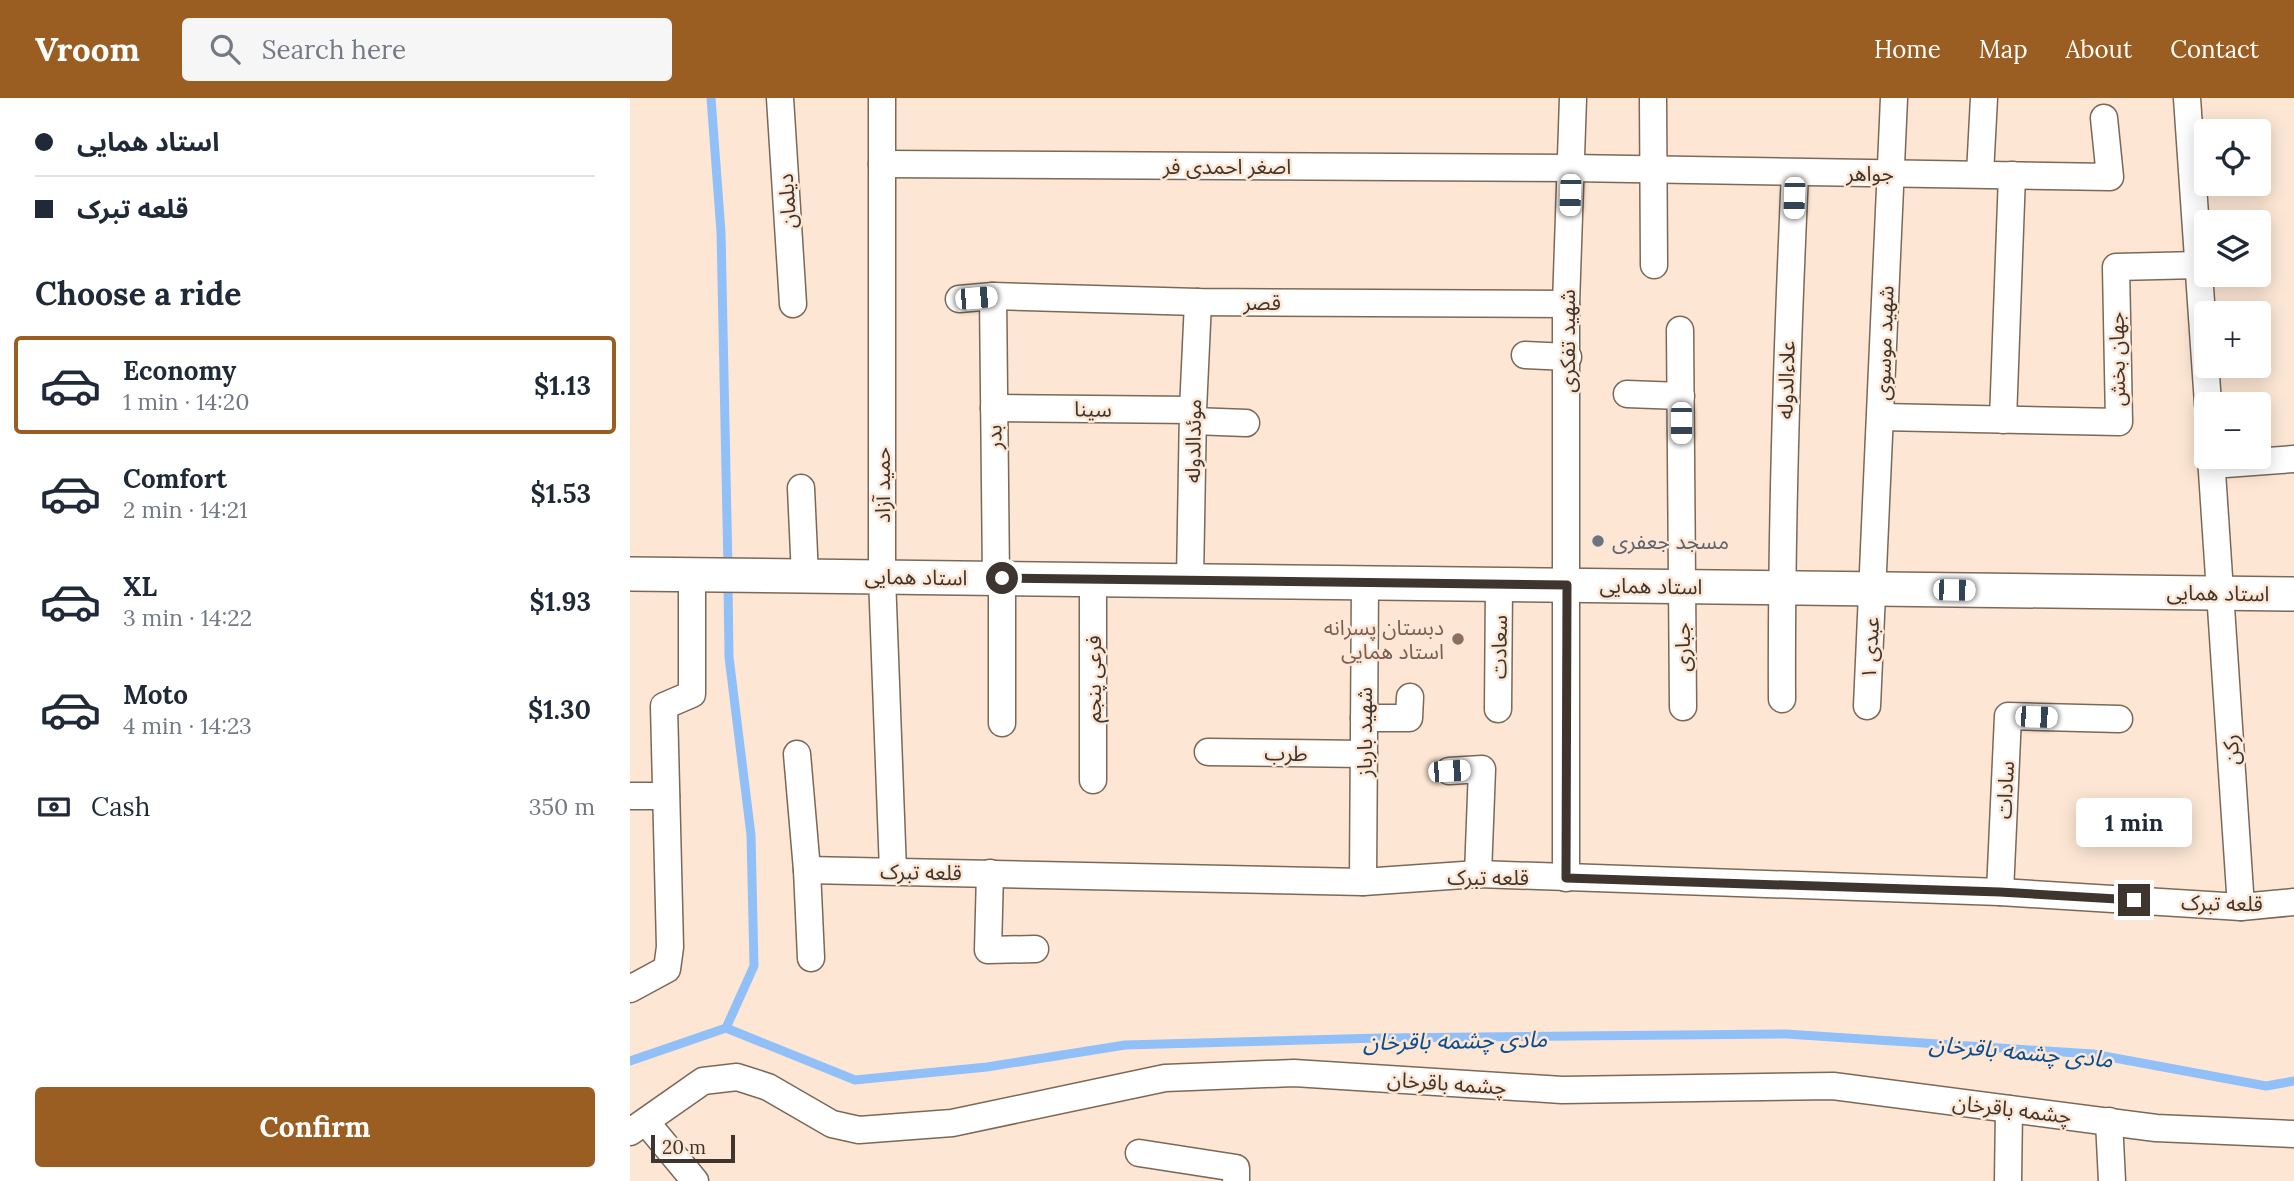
<!DOCTYPE html>
<html lang="en">
<head>
<meta charset="utf-8">
<style>
	:root { --surface:#fff; --page:#f6f6f7; --text:#1f2937; --muted:#747a83; --line:#e0e1e3; --accent:#9b5e22 }
	body { margin:0; font-family:Lora,"Noto Sans Arabic",serif; background:var(--page); color:var(--text); height:100vh; display:flex; flex-direction:column; font-size:26px; white-space:nowrap }
	* { box-sizing:border-box; margin:0 }
	p { font-size:23px; color:var(--muted) }
	.icon { flex:none; width:38px; height:38px; fill:none; stroke:currentColor; stroke-width:2; stroke-linecap:round; stroke-linejoin:round }
	.map { position:relative; flex:1; overflow:hidden }
	.panel { display:flex; flex-direction:column; background:var(--surface); width:630px }
	.panel>* { flex:none }
	.guide { display:grid; align-content:center; height:154px; padding:0 35px; background:var(--surface) }
	.controls { position:absolute; left:1564px; top:21px; display:grid; gap:14px }
	.controls a { display:grid; place-items:center; width:77px; height:77px; border-radius:7px; background:var(--surface); box-shadow:0 4px 18px #0003; font-size:35px }
	.scale { position:absolute; left:21px; bottom:18px; width:84px; box-sizing:border-box; padding-left:7px; border:4px solid #3e352e; border-top:0; font-size:19px; line-height:24px; white-space:nowrap; color:#3e352e; -webkit-text-stroke:5px #fde7d4; paint-order:stroke }
	.end { position:absolute; width:32px; height:32px; margin:-16px; border:9px solid #3e352e; background:#fff; box-shadow:0 0 0 4px #fff }
	.from { border-radius:50% }
	.bubble { position:absolute; height:49px; border-radius:7px; background:var(--surface); box-shadow:0 4px 18px #0003; font-size:23px; font-weight:700; line-height:49px; text-align:center }
	.car { position:absolute; width:21px; height:42px; margin:-21px -10px; border-radius:9px; box-shadow:0 0 5px 2px #0007; background:linear-gradient(#fff 24%,#345 0 40%,#fff 0 76%,#345 0 86%,#fff 0) }
	.guide b { display:flex; align-items:center; gap:24px; height:66px; font-size:26px }
	.guide b+b { border-top:2px solid var(--line) }
	.guide i { width:18px; height:18px; background:var(--text) }
	ul { padding:0; list-style:none }
	li { display:flex; align-items:center; gap:21px; height:98px; margin:0 14px 10px; padding:0 21px; border:4px solid transparent; border-radius:7px }
	li div { flex:1 }
	li b { display:block; font-size:26px }
	li em { font-style:normal; font-weight:700 }
	li.current { border-color:var(--accent) }
	li>.icon { width:63px; height:63px; stroke-width:1.5 }
	h2 { padding:0 35px; font-size:32px; line-height:84px }
	.pay { display:flex; align-items:center; gap:18px; height:77px; padding:0 35px; font-size:26px }
	.pay p { margin-inline-start:auto }
	.action { display:flex; gap:14px; margin-top:auto; padding:14px 35px }
	.action a { flex:1; height:80px; border-radius:7px; background:var(--accent); color:#fff; font-size:28px; font-weight:700; line-height:80px; text-align:center }
	header { display:flex; align-items:center; gap:42px; box-sizing:border-box; height:98px; padding:0 35px; background:var(--accent); color:#fff }
	header strong { font-size:33px }
	nav { display:flex; gap:38px; margin-inline-start:auto; font-size:24px }
	.search { width:490px; height:63px; background:var(--page); display:flex; align-items:center; gap:18px; box-sizing:border-box; padding:0 24px; border-radius:7px; color:var(--muted); font-size:26px }
	main { display:flex; flex:1; min-height:0 }
	.map>svg:first-child { display:block }
</style>
</head>
<body>
<header>
<strong>Vroom</strong>
<div class="search"><svg class="icon" aria-label="search" viewBox="0 0 24 24"><circle cx="10" cy="10" r="6"/><path d="M15 15l6 6"/></svg>Search here</div>
<nav><a>Home</a><a>Map</a><a>About</a><a>Contact</a></nav>
</header>
<main>
<section class="panel">
<div class="guide">
<b><i class="from"></i>استاد همایی</b>
<b><i></i>قلعه تبرک</b>
</div>
<h2>Choose a ride</h2>
<ul>
<li class="current"><svg class="icon" aria-label="car" viewBox="0 0 24 24"><path d="M5 17H2v-5l4-1 3-4h7l3 4 3 1v5h-3M9 17h6M6 11h13"/><circle cx="7" cy="17" r="2"/><circle cx="17" cy="17" r="2"/></svg><div><b>Economy</b><p>1 min · 14:20</p></div><em>$1.13</em></li>
<li><svg class="icon" aria-label="car" viewBox="0 0 24 24"><path d="M5 17H2v-5l4-1 3-4h7l3 4 3 1v5h-3M9 17h6M6 11h13"/><circle cx="7" cy="17" r="2"/><circle cx="17" cy="17" r="2"/></svg><div><b>Comfort</b><p>2 min · 14:21</p></div><em>$1.53</em></li>
<li><svg class="icon" aria-label="car" viewBox="0 0 24 24"><path d="M5 17H2v-5l4-1 3-4h7l3 4 3 1v5h-3M9 17h6M6 11h13"/><circle cx="7" cy="17" r="2"/><circle cx="17" cy="17" r="2"/></svg><div><b>XL</b><p>3 min · 14:22</p></div><em>$1.93</em></li>
<li><svg class="icon" aria-label="car" viewBox="0 0 24 24"><path d="M5 17H2v-5l4-1 3-4h7l3 4 3 1v5h-3M9 17h6M6 11h13"/><circle cx="7" cy="17" r="2"/><circle cx="17" cy="17" r="2"/></svg><div><b>Moto</b><p>4 min · 14:23</p></div><em>$1.30</em></li>
</ul>
<div class="pay"><svg class="icon" aria-label="cash" viewBox="0 0 24 24"><path d="M3 7h18v10H3z"/><circle cx="12" cy="12" r="2"/></svg>Cash<p>350 m</p></div>
<div class="action"><a>Confirm</a></div>
</section>
<div class="map">
<svg width="1664" height="1083" viewBox="0 0 1664 1083">
	<rect width="100%" height="100%" fill="#fde7d4"/>
	<g fill="none" stroke-linecap="round" stroke-linejoin="round">
		<g stroke="#91c0f9" stroke-width="9">
			<path d="M81,0L91,134L98,470"/>
			<path d="M96,930L124,868L121,737L99,559L98,484"/>
			<path d="M0,963L96,930L225,982L357,969L495,947L750,940L1156,936L1463,956L1636,988L1664,983"/>
		</g>
		<defs>
			<g id="minor">
				<path d="M150,0L163,206"/>
				<path d="M252,0V479L263,773"/>
				<path d="M1023,0L1024,167"/>
				<path d="M1557,0L1578,306"/>
				<path d="M252,66L941,70L1480,79L1474,20"/>
				<path d="M1350,76L1354,0"/>
				<path d="M363,198L366,480"/>
				<path d="M329,201L363,198L568,204L936,206"/>
				<path d="M1050,232L1053,609"/>
				<path d="M895,257L938,259"/>
				<path d="M997,296L1051,298"/>
				<path d="M364,310L563,312"/>
				<path d="M1251,319L1489,324L1486,169L1569,167"/>
				<path d="M1373,322L1382,77"/>
				<path d="M563,323L616,325"/>
				<path d="M1581,359L1611,809"/>
				<path d="M1582,367L1664,361"/>
				<path d="M171,390L175,478"/>
				<path d="M372,480V625"/>
				<path d="M463,481V682"/>
				<path d="M560,482L563,312L568,204"/>
				<path d="M1152,601C1151,425 1157,250 1165,75"/>
				<path d="M1237,608L1264,0"/>
				<path d="M868,611L869,486"/>
				<path d="M734,620H779L780,599"/>
				<path d="M578,654L734,656"/>
				<path d="M167,656L177,772L181,860"/>
				<path d="M819,673L852,671L848,776"/>
				<path d="M0,698H36"/>
				<path d="M177,772L733,784L848,776L1370,794L1611,809L1664,804"/>
				<path d="M360,775L358,852L405,851"/>
				<path d="M936,780V206L943,0"/>
				<path d="M733,784L735,485"/>
				<path d="M1370,794L1378,618L1489,621"/>
				<path d="M0,891L37,871L40,849L34,608L62,596V476"/>
				<path d="M1479,1023L1482,1083"/>
				<path d="M16,1024L65,1083"/>
				<path d="M0,1034L73,983L107,979L138,989L202,1026L229,1032L322,1025L535,980L664,975L932,992L1203,988L1526,1030L1664,1036"/>
				<path d="M509,1055L606,1070V1083"/>
				<path d="M1378,1083L1379,1011"/>
			</g>
			<path id="tertiary" d="M0,476L1664,496"/>
		</defs>
		<use href="#minor" stroke="#7b6858" stroke-width="29"/>
		<use href="#tertiary" stroke="#7b6858" stroke-width="36"/>
		<use href="#minor" stroke="#fff" stroke-width="26"/>
		<use href="#tertiary" stroke="#fff" stroke-width="33"/>
	</g>
	<g fill="none" stroke-linecap="round" stroke-linejoin="round">
		<path stroke="#3e352e" stroke-width="9" d="M372,480L937,487L936,780L1370,794L1504,802"/>
	</g>
	<circle fill="#6b7280" stroke="#fde7d4" stroke-width="2.5" cx="968" cy="443" r="7"/>
	<circle fill="#8d6e63" stroke="#fde7d4" stroke-width="2.5" cx="828" cy="541" r="7"/>
	<g text-anchor="middle" dominant-baseline="central" stroke-width="5" stroke-linejoin="round" paint-order="stroke">
		<g font-size="21" fill="#3e352e" stroke="#fde7d4">
			<text x="597" y="68">اصغر احمدی فر</text>
			<text x="1240" y="75">جواهر</text>
			<text transform="translate(157 103) rotate(-94)">دیلمان</text>
			<text x="632" y="204">قصر</text>
			<text transform="translate(937 243) rotate(-90)">شهید تفکری</text>
			<text transform="translate(1254 245) rotate(-88)">شهید موسوی</text>
			<text transform="translate(1487 261) rotate(-91)">جهان بخش</text>
			<text transform="translate(1156 282) rotate(-88)">علاءالدوله</text>
			<text transform="translate(463 311) rotate(1)">سینا</text>
			<text transform="translate(364 339) rotate(-91)">بدر</text>
			<text transform="translate(563 343) rotate(-89)">موئدالدوله</text>
			<text transform="translate(252 387) rotate(-90)">حمید آزاد</text>
			<text transform="translate(286 479) rotate(1)">استاد همایی</text>
			<text transform="translate(1021 488) rotate(1)">استاد همایی</text>
			<text transform="translate(1588 495) rotate(1)">استاد همایی</text>
			<text transform="translate(869 549) rotate(-89)">سعادت</text>
			<text transform="translate(1052 549) rotate(-90)">جباری</text>
			<text transform="translate(1240 550) rotate(-87)">عبدی ۱</text>
			<text transform="translate(463 581) rotate(-90)">فرعی پنجم</text>
			<text transform="translate(734 634) rotate(-90)">شهید بارباز</text>
			<text transform="translate(1601 652) rotate(-94)">رکن</text>
			<text transform="translate(656 655) rotate(1)">طرب</text>
			<text transform="translate(1375 692) rotate(-87)">سادات</text>
			<text transform="translate(291 774) rotate(1)">قلعه تبرک</text>
			<text x="858" y="779">قلعه تبرک</text>
			<text transform="translate(1592 805) rotate(1)">قلعه تبرک</text>
			<text transform="translate(817 985) rotate(4)">چشمه باقرخان</text>
			<text transform="translate(1382 1011) rotate(7)">چشمه باقرخان</text>
		</g>
		<g font-size="21" fill="#5b616d" stroke="#fde7d4" text-anchor="start">
			<text x="982" y="443">مسجد جعفری</text>
		</g>
		<g font-size="21" fill="#785e54" stroke="#fde7d4" text-anchor="end">
			<text x="814" y="529">دبستان پسرانه<tspan x="814" dy="24">استاد همایی</tspan></text>
		</g>
		<g font-size="23" font-style="italic" fill="#0a4d8f" stroke="#fde7d4">
			<text transform="translate(825 942) rotate(-1)">مادی چشمه باقرخان</text>
			<text transform="translate(1391 953) rotate(5)">مادی چشمه باقرخان</text>
		</g>
	</g>
</svg>
<div class="controls">
<a><svg class="icon" aria-label="locate" viewBox="0 0 24 24"><circle cx="12" cy="12" r="6"/><path d="M12 2v4M12 18v4M2 12h4M18 12h4"/></svg></a>
<a><svg class="icon" aria-label="layers" viewBox="0 0 24 24"><path d="M12 4l9 5-9 5-9-5zM3 14l9 5 9-5"/></svg></a>
<a>+</a>
<a>−</a>
</div>
<div class="scale">20 m</div>
<i class="end from" style="left:372px;top:480px"></i>
<i class="end" style="left:1504px;top:802px"></i>
<div class="bubble" style="left:1446px;top:700px;width:116px">1 min</div>
<i class="car" style="left:940px;top:97px;rotate:182deg"></i>
<i class="car" style="left:1164px;top:100px;rotate:182deg"></i>
<i class="car" style="left:346px;top:200px;rotate:85deg"></i>
<i class="car" style="left:1051px;top:325px;rotate:180deg"></i>
<i class="car" style="left:1324px;top:492px;rotate:91deg"></i>
<i class="car" style="left:1406px;top:619px;rotate:92deg"></i>
<i class="car" style="left:819px;top:673px;rotate:86deg"></i>
</div>
</main>
</body>
</html>
